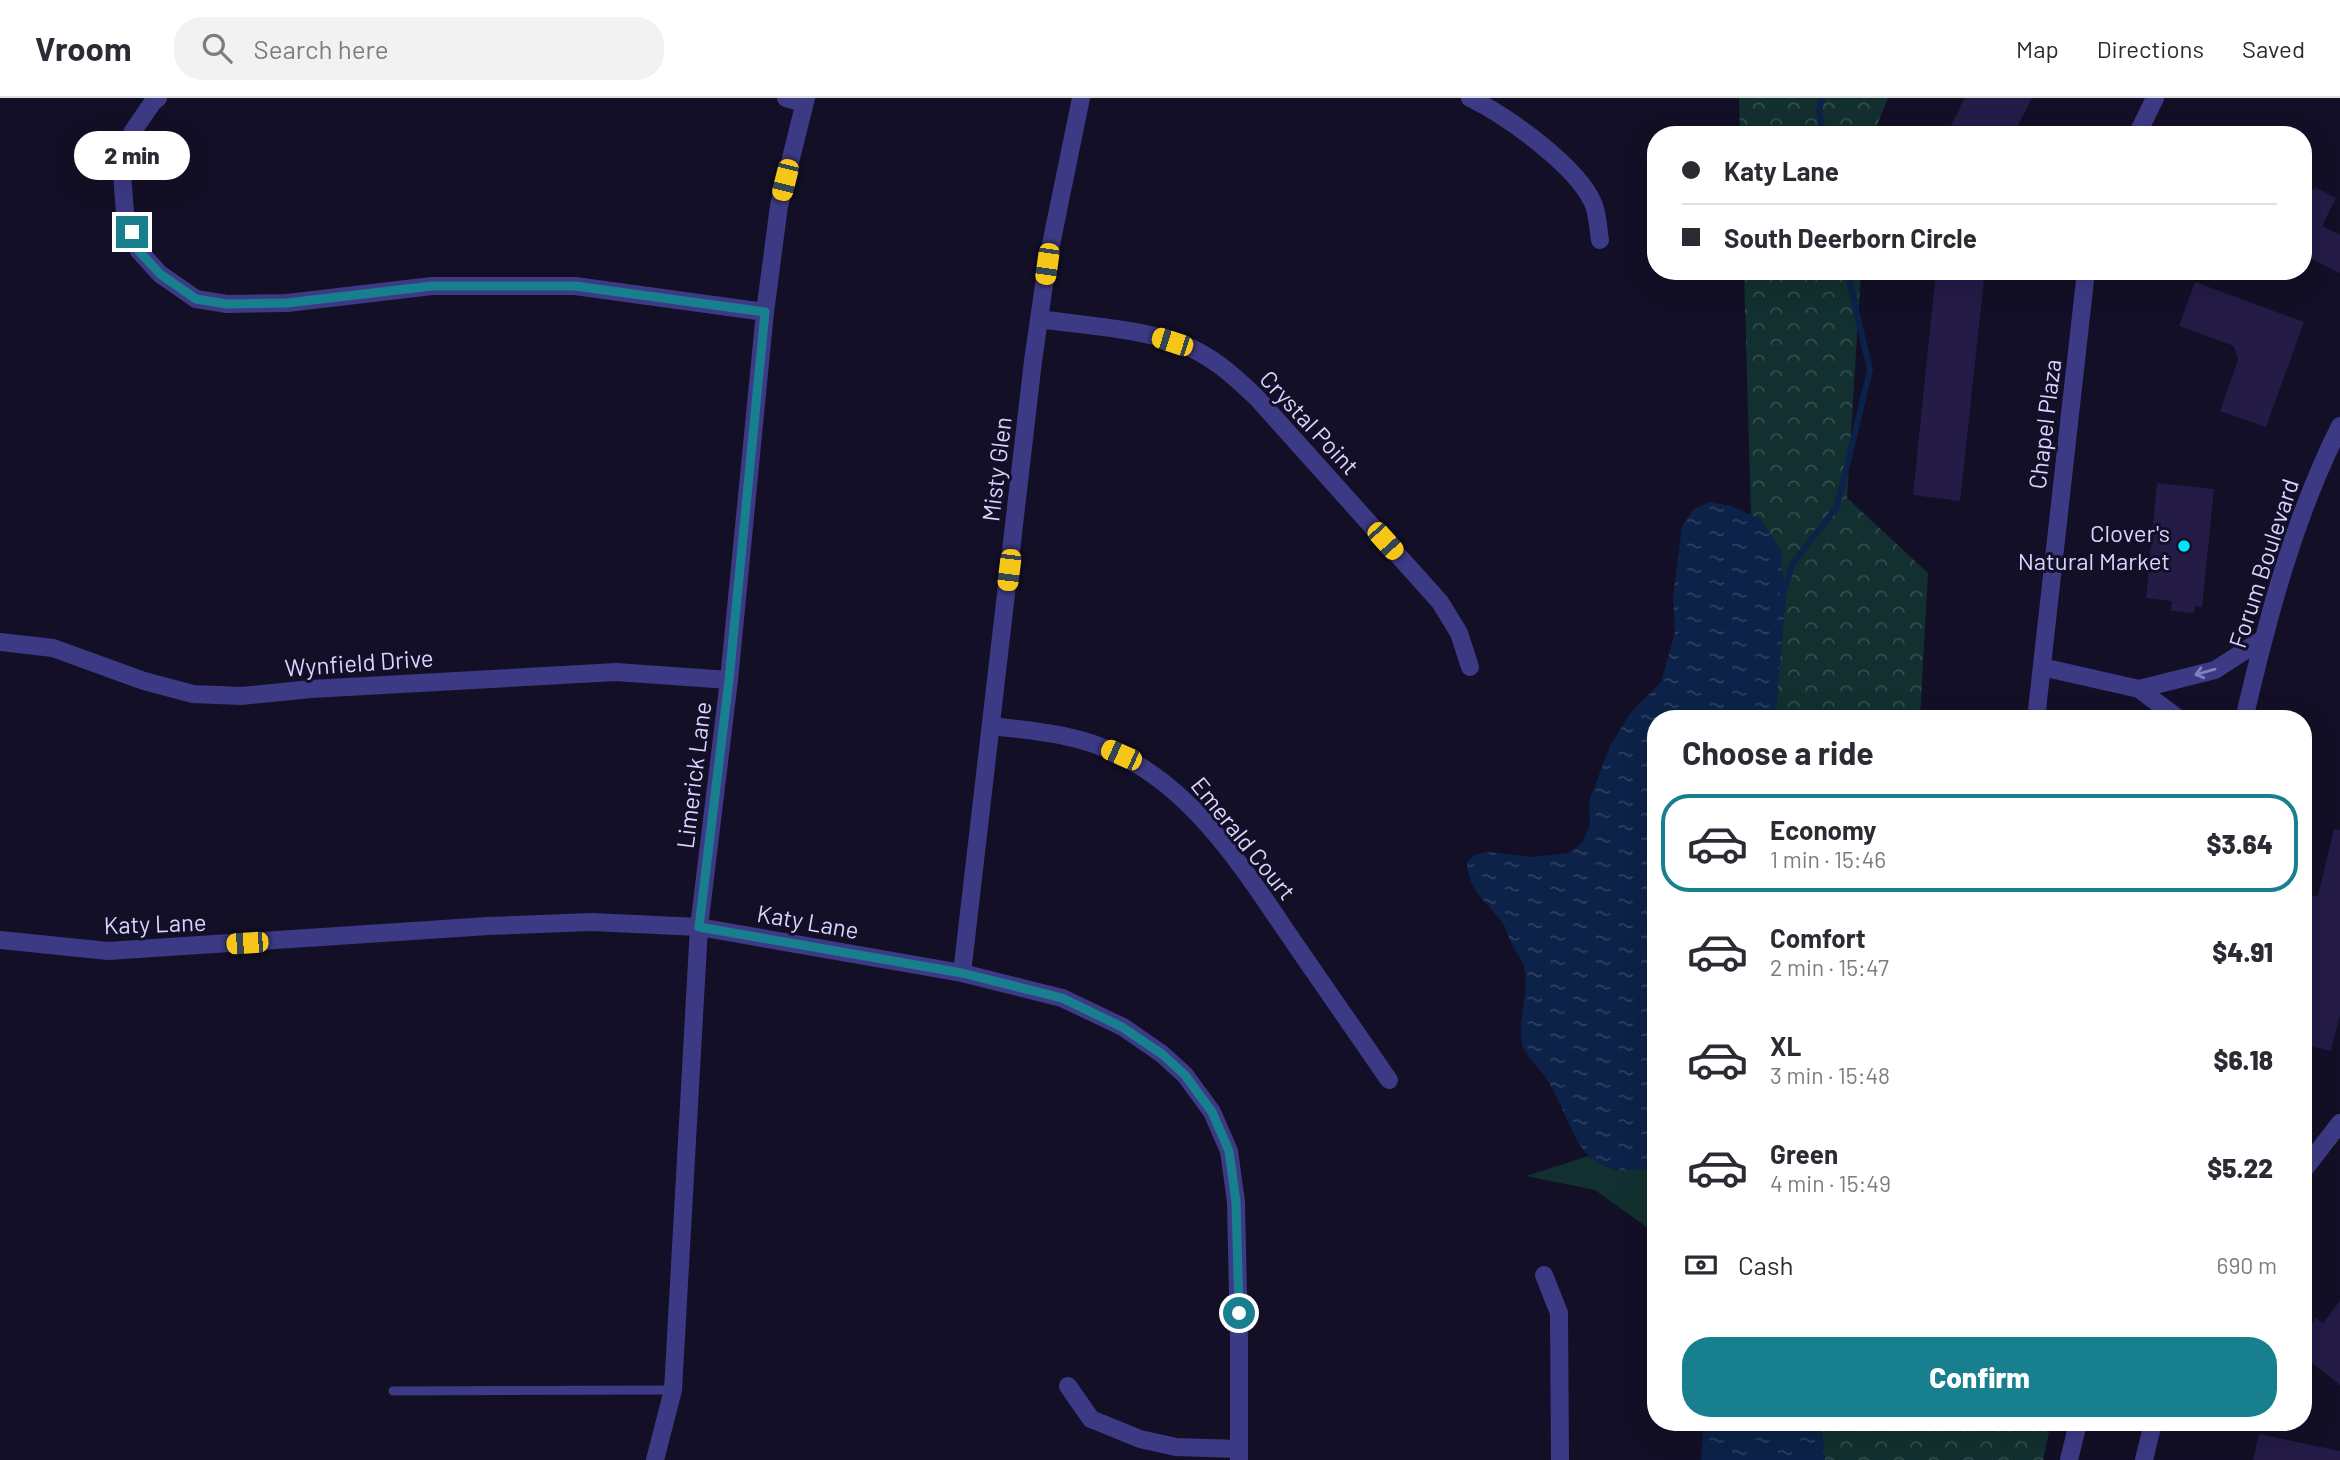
<!DOCTYPE html>
<html lang="en">
<head>
<meta charset="utf-8">
<style>
	:root { --surface:#fff; --page:#f2f2f3; --text:#2b2b33; --muted:#7c7c81; --line:#e1e1e2; --accent:#187f8f }
	body { margin:0; font-family:Barlow,sans-serif; background:var(--page); color:var(--text); height:100vh; display:flex; flex-direction:column; font-size:26px; white-space:nowrap }
	* { box-sizing:border-box; margin:0 }
	p { font-size:23px; color:var(--muted) }
	.icon { flex:none; width:38px; height:38px; fill:none; stroke:currentColor; stroke-width:2; stroke-linecap:round; stroke-linejoin:round }
	.map { position:relative; flex:1; overflow:hidden }
	.panel { position:absolute; left:1647px; top:612px; width:665px; height:721px; display:flex; flex-direction:column; background:var(--surface); border-radius:28px; box-shadow:0 7px 28px #0002 }
	.panel>* { flex:none }
	.banner { position:absolute; left:1647px; top:28px; width:665px; height:154px; border-radius:28px; box-shadow:0 7px 28px #0002; display:grid; align-content:center; height:154px; padding:0 35px; background:var(--surface) }
	.end { position:absolute; width:32px; height:32px; margin:-16px; border:9px solid #187f8f; background:#fff; box-shadow:0 0 0 4px #fff }
	.from { border-radius:50% }
	.bubble { position:absolute; height:49px; border-radius:24px; background:var(--surface); box-shadow:0 7px 28px #0002; font-size:23px; font-weight:800; line-height:49px; text-align:center }
	.car { position:absolute; width:21px; height:42px; margin:-21px -10px; border-radius:9px; box-shadow:0 0 5px 2px #0007; background:linear-gradient(#f5c518 24%,#345 0 40%,#f5c518 0 76%,#345 0 86%,#f5c518 0) }
	.banner b { display:flex; align-items:center; gap:24px; height:66px; font-size:26px }
	.banner b+b { border-top:2px solid var(--line) }
	.banner i { width:18px; height:18px; background:var(--text) }
	ul { padding:0; list-style:none }
	li { display:flex; align-items:center; gap:21px; height:98px; margin:0 14px 10px; padding:0 21px; border:4px solid transparent; border-radius:28px }
	li div { flex:1 }
	li b { display:block; font-size:26px }
	li em { font-style:normal; font-weight:800 }
	li.current { border-color:var(--accent) }
	li>.icon { width:63px; height:63px; stroke-width:1.5 }
	h2 { padding:0 35px; font-size:32px; line-height:84px }
	.pay { display:flex; align-items:center; gap:18px; height:77px; padding:0 35px; font-size:26px }
	.pay p { margin-inline-start:auto }
	.button { display:flex; gap:14px; margin-top:auto; padding:14px 35px }
	.button a { flex:1; height:80px; border-radius:28px; background:var(--accent); color:#fff; font-size:28px; font-weight:800; line-height:80px; text-align:center }
	header { display:flex; align-items:center; gap:42px; box-sizing:border-box; height:98px; padding:0 35px; background:var(--surface); border-bottom:2px solid var(--line) }
	header strong { font-size:33px }
	nav { display:flex; gap:38px; margin-inline-start:auto; font-size:24px }
	.search { width:490px; height:63px; background:var(--page); display:flex; align-items:center; gap:18px; box-sizing:border-box; padding:0 24px; border-radius:28px; color:var(--muted); font-size:26px }
	.map>svg:first-child { display:block }
</style>
</head>
<body>
<header>
<strong>Vroom</strong>
<div class="search"><svg class="icon" aria-label="search" viewBox="0 0 24 24"><circle cx="10" cy="10" r="6"/><path d="M15 15l6 6"/></svg>Search here</div>
<nav><a>Map</a><a>Directions</a><a>Saved</a></nav>
</header>
<div class="map">
<svg width="2340" height="1362" viewBox="0 0 2340 1362">
	<defs>
		<pattern id="forest-crowns" width="20" height="18" patternUnits="userSpaceOnUse" patternTransform="scale(1.75)"><rect width="20" height="18" fill="#12302f"/><path d="M2 6a3 3 0 1 1 6 0M12 15a3 3 0 1 1 6 0" fill="none" stroke="#344d4e"/></pattern>
		<pattern id="water-ripples" width="26" height="14" patternUnits="userSpaceOnUse" patternTransform="scale(1.75)"><rect width="26" height="14" fill="#0c2248"/><path d="M2 4q2-2 4 0t4 0M15 11q2-2 4 0t4 0" fill="none" stroke="#2f4163"/></pattern>
	</defs>
	<rect width="100%" height="100%" fill="#130f26"/>
	<path fill="#12302f" d="M1588,1058L1616,1072L1655,1069V1135L1595,1092L1526,1078Z"/>
	<g fill="url(#forest-crowns)">
		<path d="M1739,0H1888L1873,37H1740Z"/>
		<path d="M1744,173H1861L1847,400L1928,475L1920,621H1775L1785,506L1781,453L1760,421L1751,417Z"/>
		<path d="M1821,1325H2051L2043,1362H1825Z"/>
	</g>
	<g fill="url(#water-ripples)">
		<path d="M1710,404L1731,408L1760,421L1781,453L1785,506L1775,621H1656L1655,1069C1574,1086 1579,1032 1546,980C1537,966 1522,957 1521,940C1519,920 1531,882 1523,866C1520,859 1515,853 1512,847C1508,839 1507,830 1501,823C1485,801 1469,794 1467,765L1474,757L1488,754L1533,759L1568,755L1582,745L1590,727L1589,703L1611,646L1632,613L1661,584L1675,534L1673,500L1682,428L1694,411Z"/>
		<path d="M1704,1325H1821L1825,1362H1701Z"/>
	</g>
	<g fill="none" stroke-linecap="round" stroke-linejoin="round">
		<g stroke="#0c2248" stroke-width="6">
			<path d="M1822,0L1819,13L1823,37"/>
			<path d="M1782,498L1793,465L1837,409L1870,272L1847,173"/>
		</g>
	</g>
	<g fill="#241b47">
		<path d="M1965,0H2032L2013,37H1946Z"/>
		<path d="M2303,87L2313,92L2315,89L2336,100L2322,128L2340,137V175L2303,157Z"/>
		<path d="M1936,173H1985L1960,403L1913,397Z"/>
		<path d="M2195,184L2304,224L2266,329L2220,313L2238,262L2234,248L2179,228Z"/>
		<path d="M2157,385L2214,391L2202,509L2195,508L2194,515L2171,513L2172,503L2146,500Z"/>
		<path d="M2334,731L2340,732V917L2331,953L2303,946V868L2308,846L2303,845V836L2313,797L2318,798Z"/>
		<path d="M2340,1203V1287L2303,1258V1236L2316,1220L2323,1225Z"/>
		<path d="M2259,1336L2340,1353V1362H2253Z"/>
	</g>
	<g fill="none" stroke-linecap="round" stroke-linejoin="round">
		<path stroke="#3d3a85" stroke-width="9" d="M393,1293L673,1292"/>
		<g stroke="#3d3a85" stroke-width="18">
			<path d="M158,0L153,4L133,33L122,75L125,115L139,153L160,176L196,201L227,206L287,205L432,188H575L765,214"/>
			<path d="M786,0L804,5"/>
			<path d="M1470,0C1507,18 1577,68 1593,105C1598,116 1598,131 1600,142"/>
			<path d="M2137,37L2155,0"/>
			<path d="M1040,221C1086,228 1151,231 1193,251C1218,263 1237,281 1257,300L1440,504L1459,535L1470,569"/>
			<path d="M0,544L53,550L144,583L193,596L241,598L311,591L616,574L729,582"/>
			<path d="M2042,569L2139,591L2179,621"/>
			<path d="M2139,591L2215,572L2263,541"/>
			<path d="M2036,621L2086,173"/>
			<path d="M991,628C1035,633 1079,636 1120,657C1198,695 1247,776 1295,846C1326,891 1358,937 1389,982"/>
			<path d="M0,842L108,853L488,828L592,824L699,829L962,875L1062,900L1123,929L1162,956L1185,977L1212,1014L1229,1053L1236,1104L1239,1243V1362"/>
			<path d="M962,875L1033,263L1047,166L1081,0"/>
			<path d="M2303,1073L2340,1025"/>
			<path d="M1544,1177L1559,1215L1560,1362"/>
			<path d="M1068,1288L1091,1321L1140,1341L1176,1349L1239,1351"/>
			<path d="M655,1362L673,1292L699,829L729,582L765,214L779,108L806,0"/>
			<path d="M2144,1362L2153,1325"/>
		</g>
		<g stroke="#3d3a85" stroke-width="18">
			<path d="M2244,621C2268,519 2293,422 2340,328"/>
			<path d="M2069,1362L2078,1325"/>
		</g>
	</g>
	<defs><path id="oneway-shaft" d="M-6 0H5M1.5-3L5.5 0L1.5 3" fill="none" stroke-width="1.6" stroke-linecap="round" stroke-linejoin="round" transform="scale(1.75)"/></defs>
	<use stroke="#837fbc" href="#oneway-shaft" transform="translate(2205 574) rotate(164)"/>
	<g fill="none" stroke-linecap="round" stroke-linejoin="round">
		<path stroke="#187f8f" stroke-width="9" d="M132,134L139,153L160,176L196,201L227,206L287,205L432,188H575L765,214L729,582L699,829L962,875L1062,900L1122,929L1162,956L1185,977L1212,1014L1229,1053L1236,1104L1239,1215"/>
	</g>
	<circle fill="#00e5ff" stroke="#130f26" stroke-width="2.5" cx="2184" cy="448" r="7"/>
	<g text-anchor="middle" dominant-baseline="central" stroke-width="6" stroke-linejoin="round" paint-order="stroke">
		<g font-size="24" fill="#d9d4ff" stroke="#130f26">
			<text transform="translate(1310 324) rotate(47)">Crystal Point</text>
			<text transform="translate(2044 326) rotate(-83)">Chapel Plaza</text>
			<text transform="translate(996 371) rotate(-83)">Misty Glen</text>
			<text transform="translate(2263 465) rotate(-72)">Forum Boulevard</text>
			<text transform="translate(359 564) rotate(-4)">Wynfield Drive</text>
			<text transform="translate(693 677) rotate(-83)">Limerick Lane</text>
			<text transform="translate(1244 740) rotate(51)">Emerald Court</text>
			<text transform="translate(808 823) rotate(10)">Katy Lane</text>
			<text transform="translate(155 825) rotate(-2)">Katy Lane</text>
		</g>
		<g font-size="24" fill="#d9d4ff" stroke="#130f26" text-anchor="end">
			<text x="2170" y="434">Clover's<tspan x="2170" dy="28">Natural Market</tspan></text>
		</g>
	</g>
</svg>
<i class="end from" style="left:1239px;top:1215px"></i>
<i class="end" style="left:132px;top:134px"></i>
<div class="bubble" style="left:74px;top:33px;width:116px">2 min</div>
<i class="car" style="left:785px;top:82px;rotate:194deg"></i>
<i class="car" style="left:1047px;top:166px;rotate:188deg"></i>
<i class="car" style="left:1172px;top:244px;rotate:288deg"></i>
<i class="car" style="left:1385px;top:443px;rotate:138deg"></i>
<i class="car" style="left:1009px;top:472px;rotate:187deg"></i>
<i class="car" style="left:1121px;top:657px;rotate:294deg"></i>
<i class="car" style="left:247px;top:845px;rotate:266deg"></i>
<div class="banner">
<b><i class="from"></i>Katy Lane</b>
<b><i></i>South Deerborn Circle</b>
</div>
<section class="panel">
<h2>Choose a ride</h2>
<ul>
<li class="current"><svg class="icon" aria-label="car" viewBox="0 0 24 24"><path d="M5 17H2v-5l4-1 3-4h7l3 4 3 1v5h-3M9 17h6M6 11h13"/><circle cx="7" cy="17" r="2"/><circle cx="17" cy="17" r="2"/></svg><div><b>Economy</b><p>1 min · 15:46</p></div><em>$3.64</em></li>
<li><svg class="icon" aria-label="car" viewBox="0 0 24 24"><path d="M5 17H2v-5l4-1 3-4h7l3 4 3 1v5h-3M9 17h6M6 11h13"/><circle cx="7" cy="17" r="2"/><circle cx="17" cy="17" r="2"/></svg><div><b>Comfort</b><p>2 min · 15:47</p></div><em>$4.91</em></li>
<li><svg class="icon" aria-label="car" viewBox="0 0 24 24"><path d="M5 17H2v-5l4-1 3-4h7l3 4 3 1v5h-3M9 17h6M6 11h13"/><circle cx="7" cy="17" r="2"/><circle cx="17" cy="17" r="2"/></svg><div><b>XL</b><p>3 min · 15:48</p></div><em>$6.18</em></li>
<li><svg class="icon" aria-label="car" viewBox="0 0 24 24"><path d="M5 17H2v-5l4-1 3-4h7l3 4 3 1v5h-3M9 17h6M6 11h13"/><circle cx="7" cy="17" r="2"/><circle cx="17" cy="17" r="2"/></svg><div><b>Green</b><p>4 min · 15:49</p></div><em>$5.22</em></li>
</ul>
<div class="pay"><svg class="icon" aria-label="cash" viewBox="0 0 24 24"><path d="M3 7h18v10H3z"/><circle cx="12" cy="12" r="2"/></svg>Cash<p>690 m</p></div>
<div class="button"><a>Confirm</a></div>
</section>
</div>
</body>
</html>
